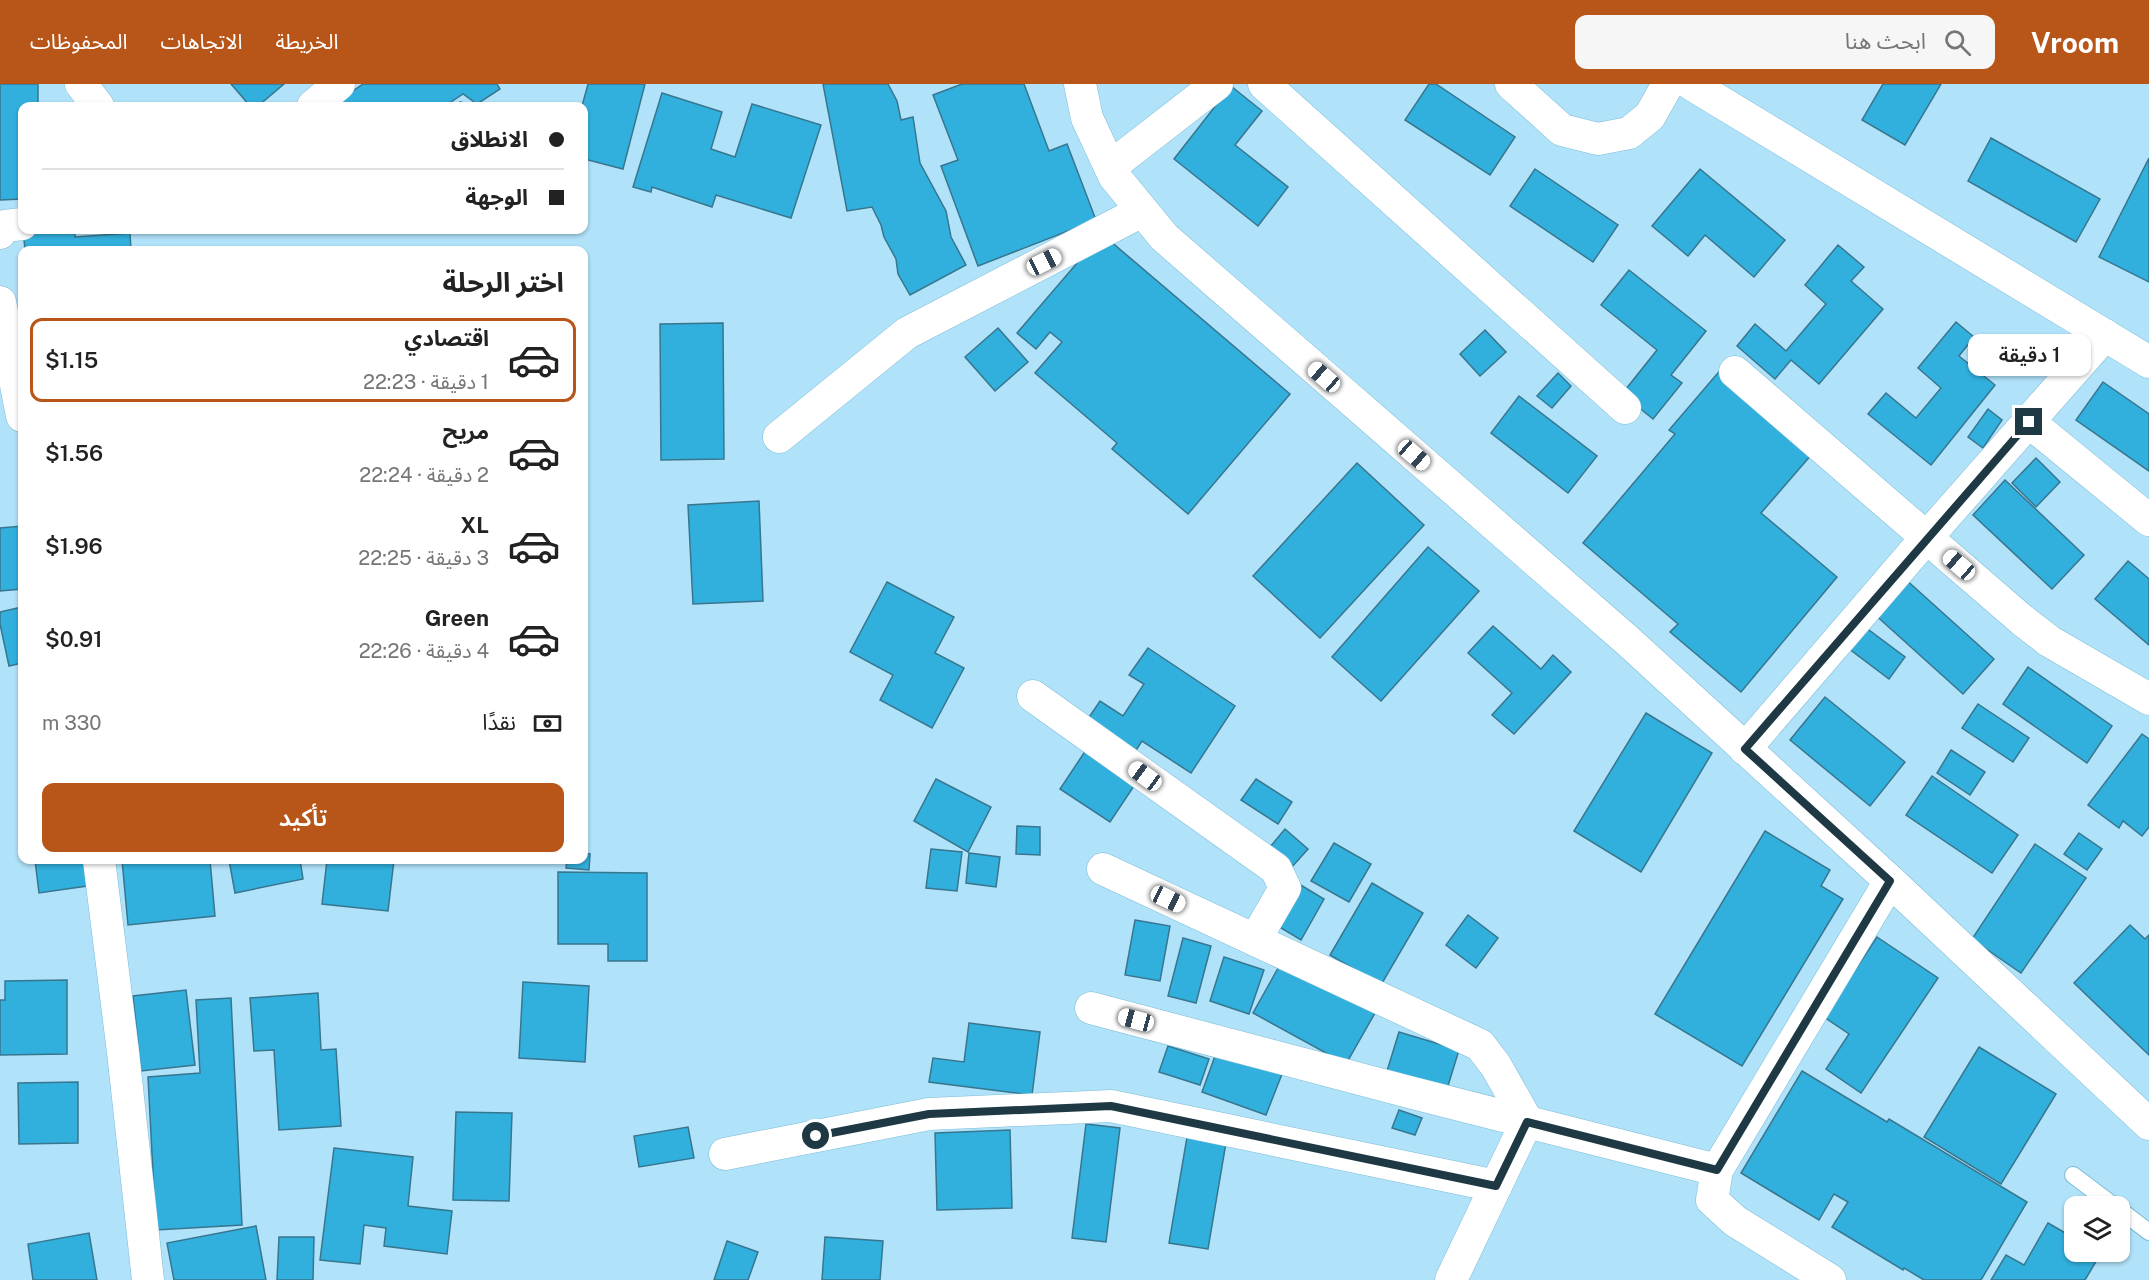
<!DOCTYPE html>
<html lang="ar">
<head>
<meta charset="utf-8">
<style>
	:root { --surface:#fff; --page:#f6f6f6; --text:#222; --muted:#767676; --line:#e0e0e0; --accent:#b8561a }
	body { margin:0; font-family:"Public Sans","Noto Sans Arabic",sans-serif; background:var(--page); color:var(--text); direction:rtl; height:100vh; display:flex; flex-direction:column; font-size:22px; white-space:nowrap }
	* { box-sizing:border-box; margin:0 }
	p { font-size:20px; color:var(--muted) }
	.icon { flex:none; width:33px; height:33px; fill:none; stroke:currentColor; stroke-width:2; stroke-linecap:round; stroke-linejoin:round }
	.map { position:relative; flex:1; overflow:hidden; direction:ltr }
	.panel { position:absolute; left:18px; top:162px; width:570px; height:618px; display:flex; flex-direction:column; background:var(--surface); border-radius:12px; box-shadow:0 2px 4px #0004; direction:rtl }
	.panel>* { flex:none }
	.banner { position:absolute; left:18px; top:18px; width:570px; height:132px; border-radius:12px; box-shadow:0 2px 4px #0004; direction:rtl; display:grid; align-content:center; height:132px; padding:0 24px; background:var(--surface) }
	.controls { position:absolute; left:2064px; top:1112px; display:grid; gap:12px }
	.controls a { display:grid; place-items:center; width:66px; height:66px; border-radius:12px; background:var(--surface); box-shadow:0 2px 4px #0004; font-size:30px }
	.end { position:absolute; width:27px; height:27px; margin:-14px; border:8px solid #1f3944; background:#fff; box-shadow:0 0 0 3px #fff }
	.from { border-radius:50% }
	.bubble { position:absolute; height:42px; border-radius:12px; background:var(--surface); box-shadow:0 2px 4px #0004; font-size:20px; font-weight:600; line-height:42px; text-align:center; direction:rtl }
	.car { position:absolute; width:18px; height:36px; margin:-18px -9px; border-radius:8px; box-shadow:0 0 4px 2px #0007; background:linear-gradient(#fff 24%,#345 0 40%,#fff 0 76%,#345 0 86%,#fff 0) }
	.banner b { display:flex; align-items:center; gap:21px; height:57px; font-size:22px }
	.banner b+b { border-top:2px solid var(--line) }
	.banner i { width:15px; height:15px; background:var(--text) }
	ul { padding:0; list-style:none }
	li { display:flex; align-items:center; gap:18px; height:84px; margin:0 12px 9px; padding:0 12px; border:3px solid transparent; border-radius:12px }
	li div { flex:1 }
	li b { display:block; font-size:22px }
	li em { font-style:normal; font-weight:600 }
	li.on { border-color:var(--accent) }
	li>.icon { width:54px; height:54px; stroke-width:1.5 }
	h2 { padding:0 24px; font-size:27px; line-height:72px }
	.pay { display:flex; align-items:center; gap:15px; height:66px; padding:0 24px; font-size:22px }
	.pay p { margin-inline-start:auto }
	.primary-button { display:flex; gap:12px; margin-top:auto; padding:12px 24px }
	.primary-button a { flex:1; height:69px; border-radius:12px; background:var(--accent); color:#fff; font-size:24px; font-weight:600; line-height:69px; text-align:center }
	header { display:flex; align-items:center; gap:36px; box-sizing:border-box; height:84px; padding:0 30px; background:var(--accent); color:#fff }
	header strong { font-size:28px }
	nav { display:flex; gap:33px; margin-inline-start:auto; font-size:21px }
	.search { width:420px; height:54px; background:var(--page); display:flex; align-items:center; gap:15px; box-sizing:border-box; padding:0 21px; border-radius:12px; color:var(--muted); font-size:22px }
	.map>svg:first-child { display:block }
</style>
</head>
<body>
<header>
<strong>Vroom</strong>
<div class="search"><svg class="icon" aria-label="search" viewBox="0 0 24 24"><circle cx="10" cy="10" r="6"/><path d="M15 15l6 6"/></svg>ابحث هنا</div>
<nav><a>الخريطة</a><a>الاتجاهات</a><a>المحفوظات</a></nav>
</header>
<div class="map">
<svg width="2149" height="1196" viewBox="0 0 2149 1196">
	<rect width="100%" height="100%" fill="#b0e2f9"/>
	<g fill="#31b0dd" stroke="#38768f" stroke-width="1.5">
		<path d="M0,0H38V22H22V115L0,116Z"/>
		<path d="M231,0H284L258,22H250Z"/>
		<path d="M363,0H497L500,5L477,20L463,10L445,22H345L340,16Z"/>
		<path d="M588,0H645L623,85L584,75V22H582Z"/>
		<path d="M823,0H888L897,17L901,36L913,33L920,79L946,127L951,153L966,181L910,211L898,190L896,175L884,153L881,141L872,123L847,127Z"/>
		<path d="M962,0H1024L1049,67L1067,60L1096,136L978,182L941,82L958,76L933,11Z"/>
		<path d="M1429,0H1436L1515,53L1490,91L1405,36Z"/>
		<path d="M1883,0H1941L1905,61L1862,36Z"/>
		<path d="M1231,2L1262,27L1235,61L1288,103L1258,142L1174,75Z"/>
		<path d="M662,9L722,28L711,65L735,73L752,20L821,41L791,134L716,111L712,123L652,103L651,108L633,103Z"/>
		<path d="M460,18L478,22H459Z"/>
		<path d="M1991,54L2100,115L2076,158L1968,97Z"/>
		<path d="M2149,74V198L2099,173Z"/>
		<path d="M1535,85L1618,141L1593,178L1510,122Z"/>
		<path d="M1700,85L1785,156L1754,193L1705,151L1688,172L1652,142Z"/>
		<path d="M23,146H75V153L130,149L131,166H25Z"/>
		<path d="M1102,150L1290,310L1188,430L1112,365L1117,359L1035,289L1062,258L1050,248L1036,265L1017,249Z"/>
		<path d="M1838,161L1864,183L1851,197L1883,225L1819,300L1791,276L1775,295L1737,262L1755,240L1786,267L1826,220L1805,201Z"/>
		<path d="M1629,186L1706,247L1671,291L1682,299L1653,335L1622,310L1657,266L1601,221Z"/>
		<path d="M1956,238L1974,253L1959,272L1995,301L1931,381L1868,330L1886,309L1916,334L1941,304L1918,284Z"/>
		<path d="M723,239L724,375L661,376L660,240Z"/>
		<path d="M998,244L1028,278L995,307L965,273Z"/>
		<path d="M1485,246L1506,268L1480,292L1460,270Z"/>
		<path d="M1723,283L1818,363L1761,429L1837,493L1741,608L1670,548L1678,540L1583,459L1675,350L1669,346Z"/>
		<path d="M1558,289L1571,302L1552,324L1537,312Z"/>
		<path d="M2103,298L2149,330V387L2076,336Z"/>
		<path d="M1519,312L1597,372L1568,409L1491,349Z"/>
		<path d="M1988,325L2002,336L1983,364L1968,353Z"/>
		<path d="M2036,374L2060,398L2036,423L2012,399Z"/>
		<path d="M1357,379L1424,441L1320,554L1253,492Z"/>
		<path d="M2005,396L2084,471L2052,505L1973,431Z"/>
		<path d="M759,417L763,517L693,520L688,421Z"/>
		<path d="M22,442V505L0,507V444Z"/>
		<path d="M1428,463L1479,507L1381,617L1332,573Z"/>
		<path d="M2128,477L2149,495V561L2095,515Z"/>
		<path d="M1903,493L1994,575L1963,610L1872,528Z"/>
		<path d="M887,498L954,533L935,569L964,584L932,644L880,616L893,591L850,568Z"/>
		<path d="M22,523V579L9,582L0,540V528Z"/>
		<path d="M1493,542L1541,585L1553,571L1571,588L1514,650L1492,631L1512,609L1468,569Z"/>
		<path d="M1865,543L1905,573L1889,595L1848,564Z"/>
		<path d="M1148,564L1235,622L1191,689L1142,657L1131,674L1083,642L1100,617L1123,632L1144,600L1129,591Z"/>
		<path d="M2028,583L2112,642L2087,679L2003,620Z"/>
		<path d="M1825,613L1905,678L1870,722L1790,656Z"/>
		<path d="M1978,620L2029,654L2013,678L1962,644Z"/>
		<path d="M1646,629L1712,669L1641,788L1574,747Z"/>
		<path d="M2142,650L2149,655V743L2142,752L2123,737L2119,744L2088,721Z"/>
		<path d="M1090,660L1140,693L1110,738L1060,705Z"/>
		<path d="M1951,666L1985,688L1970,711L1937,689Z"/>
		<path d="M1932,692L2018,751L1992,789L1906,731Z"/>
		<path d="M936,695L991,723L968,768L914,737Z"/>
		<path d="M1256,695L1292,718L1278,740L1241,716Z"/>
		<path d="M1017,742L1040,743V771L1016,770Z"/>
		<path d="M1285,745L1308,765L1291,784L1269,764Z"/>
		<path d="M1765,747L1830,786L1821,802L1843,815L1742,982L1655,930Z"/>
		<path d="M2079,749L2102,765L2087,786L2064,770Z"/>
		<path d="M1334,759L1371,780L1349,818L1311,797Z"/>
		<path d="M2035,760L2086,794L2021,889L1972,855Z"/>
		<path d="M931,765L962,768L957,807L926,804Z"/>
		<path d="M584,769L590,770L589,786L566,784L567,776H584Z"/>
		<path d="M969,769L1000,773L996,803L966,799Z"/>
		<path d="M35,776H91L94,801L39,809Z"/>
		<path d="M122,776H210L215,832L128,841Z"/>
		<path d="M229,776H300L303,795L235,809Z"/>
		<path d="M327,776H394L388,827L322,820Z"/>
		<path d="M558,788L647,789V877H608V860H558Z"/>
		<path d="M1372,799L1423,829L1381,901L1330,871Z"/>
		<path d="M1299,800L1324,815L1301,856L1276,841Z"/>
		<path d="M1468,831L1498,854L1476,884L1446,861Z"/>
		<path d="M1135,836L1170,842L1160,897L1125,891Z"/>
		<path d="M2130,841L2145,855L2149,851V971L2074,899Z"/>
		<path d="M1877,853L1938,894L1861,1009L1826,985L1849,950L1824,933Z"/>
		<path d="M1183,854L1211,862L1196,919L1168,912Z"/>
		<path d="M1224,873L1264,886L1249,930L1210,917Z"/>
		<path d="M1282,877L1375,929L1346,980L1253,929Z"/>
		<path d="M67,896V970L0,971V916H5V897Z"/>
		<path d="M523,898L589,902L585,978L519,974Z"/>
		<path d="M186,906L195,981L141,987L133,912Z"/>
		<path d="M318,909L321,966L336,965L341,1042L279,1046L274,966L254,967L250,914Z"/>
		<path d="M231,914L242,1141L156,1146L148,993L200,989L196,916Z"/>
		<path d="M969,939L1040,948L1032,1011L929,998L933,974L964,978Z"/>
		<path d="M1399,948L1459,966L1447,1005L1387,987Z"/>
		<path d="M1219,961L1284,985L1266,1031L1202,1008Z"/>
		<path d="M1168,962L1209,975L1200,1001L1159,988Z"/>
		<path d="M1979,963L2056,1010L2001,1100L1924,1053Z"/>
		<path d="M1802,987L1887,1038L1889,1035L2027,1118L1981,1196H1924L1904,1184L1903,1186L1832,1143L1848,1118L1834,1110L1819,1136L1741,1089Z"/>
		<path d="M78,998V1059L19,1060L18,999Z"/>
		<path d="M1399,1026L1422,1034L1415,1051L1392,1044Z"/>
		<path d="M456,1028L512,1029L509,1117L453,1116Z"/>
		<path d="M1086,1040L1120,1044L1106,1158L1072,1154Z"/>
		<path d="M688,1043L694,1074L639,1083L634,1052Z"/>
		<path d="M1010,1046L1012,1124L937,1126L935,1049Z"/>
		<path d="M1188,1047L1227,1053L1208,1165L1169,1159Z"/>
		<path d="M334,1064L413,1073L408,1122L452,1127L447,1170L384,1162L386,1144L364,1141L360,1180L320,1176Z"/>
		<path d="M2048,1139L2074,1154V1167H2097L2101,1169L2085,1196H1991L2006,1171L2024,1181Z"/>
		<path d="M256,1142L266,1196H174L167,1159Z"/>
		<path d="M89,1149L97,1196H33L28,1160Z"/>
		<path d="M279,1153H314L313,1196H277Z"/>
		<path d="M825,1153L883,1157L880,1196H822Z"/>
		<path d="M727,1157L758,1168L748,1196H714Z"/>
	</g>
	<g fill="none" stroke-linecap="round" stroke-linejoin="round">
		<defs>
			<g id="service">
				<path d="M2073,1091L2114,1122"/>
				<path d="M2120,1126L2149,1148"/>
			</g>
			<g id="minor">
				<path d="M81,0L98,22"/>
				<path d="M1080,0L1087,34L1114,92L1164,153L1628,557L1890,797L2149,1040"/>
				<path d="M1264,0L1625,324"/>
				<path d="M1511,0L1562,46L1598,55L1629,49L1650,32L1668,0"/>
				<path d="M1691,0L2149,278"/>
				<path d="M313,22L339,0"/>
				<path d="M1110,83L1217,0"/>
				<path d="M0,149L5,142L22,140"/>
				<path d="M0,218L22,332"/>
				<path d="M1735,288L2022,536L2049,557L2149,615"/>
				<path d="M2029,338L2149,436"/>
				<path d="M779,353L907,249L1142,127"/>
				<path d="M1033,612L1276,785L1285,804L1255,856"/>
				<path d="M1745,665L1927,453L2105,251"/>
				<path d="M99,776L123,968L148,1196"/>
				<path d="M1103,785L1480,961L1496,982L1527,1037L1451,1196"/>
				<path d="M1091,924L1409,1008L1717,1086"/>
				<path d="M725,1070L929,1030L1111,1022L1496,1102"/>
				<path d="M1830,1196L1735,1137L1712,1116L1717,1086L1890,797"/>
			</g>
		</defs>
		<use href="#service" stroke="#7dbcd7" stroke-width="18"/>
		<use href="#minor" stroke="#7dbcd7" stroke-width="33"/>
		<use href="#service" stroke="#fff" stroke-width="16"/>
		<use href="#minor" stroke="#fff" stroke-width="32"/>
	</g>
	<g fill="none" stroke-linecap="round" stroke-linejoin="round">
		<path stroke="#1f3944" stroke-width="8" d="M816,1052L929,1030L1111,1022L1496,1102L1527,1038L1717,1086L1890,797L1745,665L2029,338"/>
	</g>
</svg>
<div class="controls">
<a><svg class="icon" aria-label="layers" viewBox="0 0 24 24"><path d="M12 4l9 5-9 5-9-5zM3 14l9 5 9-5"/></svg></a>
</div>
<i class="end from" style="left:816px;top:1052px"></i>
<i class="end" style="left:2029px;top:338px"></i>
<div class="bubble" style="left:1968px;top:250px;width:123px">1 دقيقة</div>
<i class="car" style="left:1044px;top:178px;rotate:63deg"></i>
<i class="car" style="left:1324px;top:293px;rotate:311deg"></i>
<i class="car" style="left:1414px;top:371px;rotate:131deg"></i>
<i class="car" style="left:1959px;top:481px;rotate:311deg"></i>
<i class="car" style="left:1145px;top:692px;rotate:306deg"></i>
<i class="car" style="left:1168px;top:815px;rotate:115deg"></i>
<i class="car" style="left:1136px;top:936px;rotate:285deg"></i>
<div class="banner">
<b><i class="from"></i>الانطلاق</b>
<b><i></i>الوجهة</b>
</div>
<section class="panel">
<h2>اختر الرحلة</h2>
<ul>
<li class="on"><svg class="icon" aria-label="car" viewBox="0 0 24 24"><path d="M5 17H2v-5l4-1 3-4h7l3 4 3 1v5h-3M9 17h6M6 11h13"/><circle cx="7" cy="17" r="2"/><circle cx="17" cy="17" r="2"/></svg><div><b>اقتصادي</b><p>1 دقيقة · 22:23</p></div><em>$1.15</em></li>
<li><svg class="icon" aria-label="car" viewBox="0 0 24 24"><path d="M5 17H2v-5l4-1 3-4h7l3 4 3 1v5h-3M9 17h6M6 11h13"/><circle cx="7" cy="17" r="2"/><circle cx="17" cy="17" r="2"/></svg><div><b>مريح</b><p>2 دقيقة · 22:24</p></div><em>$1.56</em></li>
<li><svg class="icon" aria-label="car" viewBox="0 0 24 24"><path d="M5 17H2v-5l4-1 3-4h7l3 4 3 1v5h-3M9 17h6M6 11h13"/><circle cx="7" cy="17" r="2"/><circle cx="17" cy="17" r="2"/></svg><div><b>XL</b><p>3 دقيقة · 22:25</p></div><em>$1.96</em></li>
<li><svg class="icon" aria-label="car" viewBox="0 0 24 24"><path d="M5 17H2v-5l4-1 3-4h7l3 4 3 1v5h-3M9 17h6M6 11h13"/><circle cx="7" cy="17" r="2"/><circle cx="17" cy="17" r="2"/></svg><div><b>Green</b><p>4 دقيقة · 22:26</p></div><em>$0.91</em></li>
</ul>
<div class="pay"><svg class="icon" aria-label="cash" viewBox="0 0 24 24"><path d="M3 7h18v10H3z"/><circle cx="12" cy="12" r="2"/></svg>نقدًا<p>330 m</p></div>
<div class="primary-button"><a>تأكيد</a></div>
</section>
</div>
</body>
</html>
